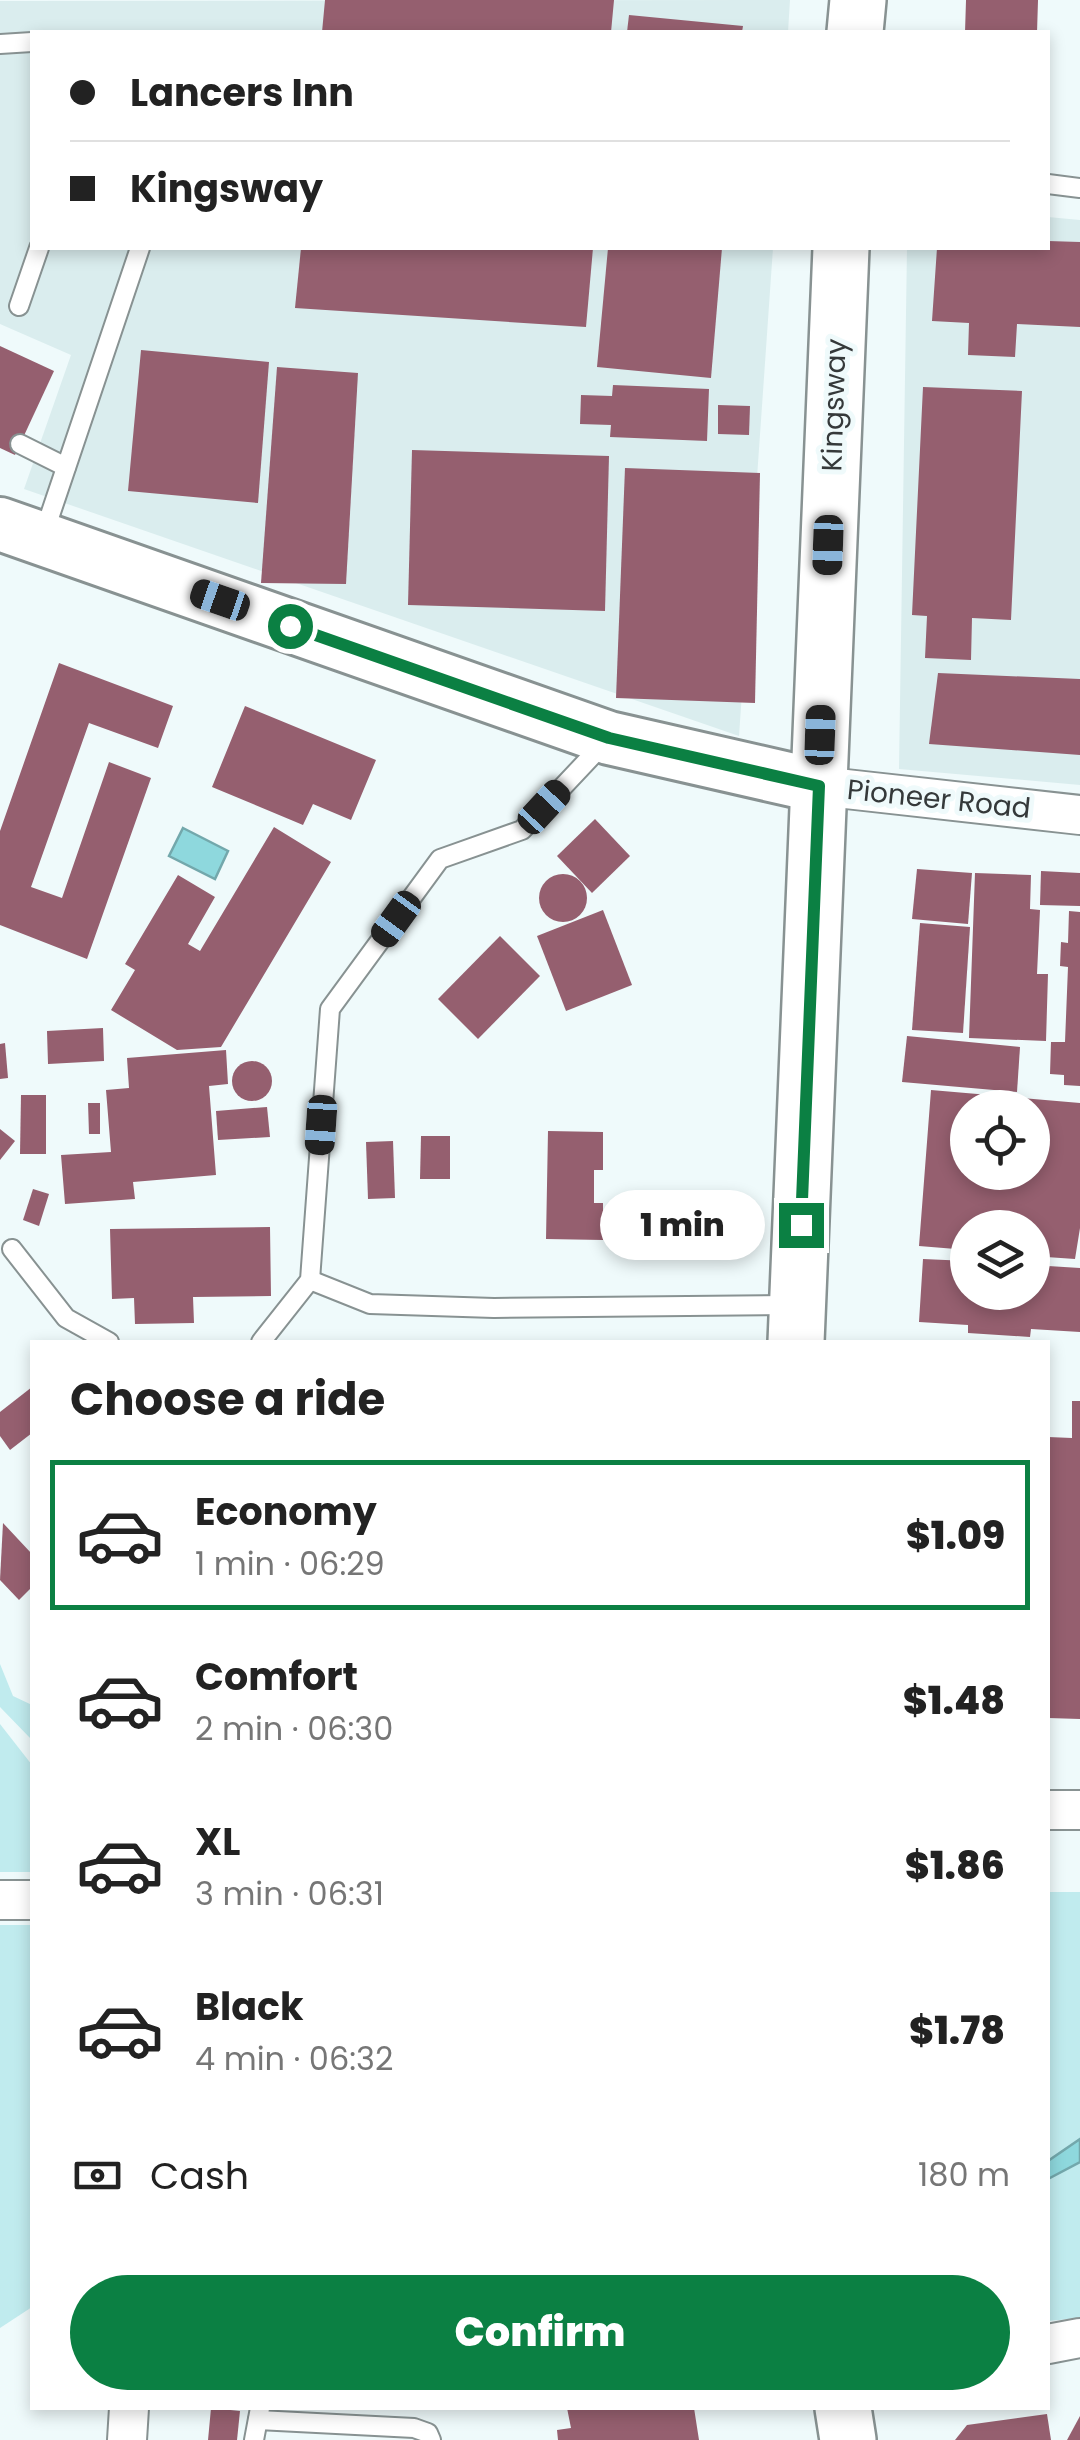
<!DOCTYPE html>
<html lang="en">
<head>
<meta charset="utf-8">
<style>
	:root { --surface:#fff; --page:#f2f2f2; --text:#222; --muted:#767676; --line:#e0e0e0; --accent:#0b8043 }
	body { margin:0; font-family:Poppins,sans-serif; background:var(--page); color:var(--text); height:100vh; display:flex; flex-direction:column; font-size:38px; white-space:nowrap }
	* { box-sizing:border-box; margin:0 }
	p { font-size:32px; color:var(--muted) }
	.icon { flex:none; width:55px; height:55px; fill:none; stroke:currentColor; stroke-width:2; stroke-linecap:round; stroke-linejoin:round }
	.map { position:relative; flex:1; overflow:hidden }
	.details { position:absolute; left:30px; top:1340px; width:1020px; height:1070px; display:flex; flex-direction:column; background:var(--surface); border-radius:0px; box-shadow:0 5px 15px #0003 }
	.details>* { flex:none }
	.top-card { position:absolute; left:30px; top:30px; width:1020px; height:220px; border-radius:0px; box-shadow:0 5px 15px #0003; display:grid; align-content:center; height:220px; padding:0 40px; background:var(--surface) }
	.tools { position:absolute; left:950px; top:1090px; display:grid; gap:20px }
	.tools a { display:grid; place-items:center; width:100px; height:100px; border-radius:50%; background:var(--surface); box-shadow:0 5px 15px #0003; font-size:50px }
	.end { position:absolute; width:45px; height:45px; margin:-22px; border:12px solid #0b8043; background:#fff; box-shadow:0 0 0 5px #fff }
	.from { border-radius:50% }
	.bubble { position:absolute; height:70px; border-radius:35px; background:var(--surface); box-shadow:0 5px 15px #0003; font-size:32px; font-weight:800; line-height:70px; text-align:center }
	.car { position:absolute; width:30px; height:60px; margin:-30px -15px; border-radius:12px; box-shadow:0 0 8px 2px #0007; background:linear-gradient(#222 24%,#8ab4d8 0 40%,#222 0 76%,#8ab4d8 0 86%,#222 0) }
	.top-card b { display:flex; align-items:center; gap:35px; height:95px; font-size:38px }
	.top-card b+b { border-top:2px solid var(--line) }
	.top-card i { width:25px; height:25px; background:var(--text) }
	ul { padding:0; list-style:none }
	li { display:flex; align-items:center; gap:30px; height:150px; margin:0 20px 15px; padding:0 20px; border:5px solid transparent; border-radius:0px }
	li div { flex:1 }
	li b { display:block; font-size:38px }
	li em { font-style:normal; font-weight:800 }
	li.selected { border-color:var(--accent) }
	li>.icon { width:90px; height:90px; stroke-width:1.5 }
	h2 { padding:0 40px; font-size:45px; line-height:120px }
	.pay { display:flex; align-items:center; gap:25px; height:110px; padding:0 40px; font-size:38px }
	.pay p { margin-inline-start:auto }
	.action { display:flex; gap:20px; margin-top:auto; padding:20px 40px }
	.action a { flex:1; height:115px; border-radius:60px; background:var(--accent); color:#fff; font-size:40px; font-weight:800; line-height:115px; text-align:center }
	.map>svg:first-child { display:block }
</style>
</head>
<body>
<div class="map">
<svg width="1080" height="2440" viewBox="0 0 1080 2440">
	<rect width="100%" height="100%" fill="#effafb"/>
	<g fill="#daedee">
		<path d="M790,0L788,32H32V248H773L739,736L24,489L71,355L0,324V1Z"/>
		<path d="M1048,217L1080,220V785L899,769L907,248H1048Z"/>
	</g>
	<g fill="#c0ebee">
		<path d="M0,1664L13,1696L32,1705V1740L0,1707Z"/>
		<path d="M0,1724L32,1765V1872H0Z"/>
		<path d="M1048,1892H1080V2318L1048,2321Z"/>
		<path d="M0,1925H32V2307L0,2328Z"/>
	</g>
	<g fill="#8ed8dd" stroke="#73a8ac" stroke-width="2.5">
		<path d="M183,828L228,851L215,879L169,856Z"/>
		<path d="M1080,2139V2162L1048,2179V2161Z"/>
	</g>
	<g fill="#955f6f" fill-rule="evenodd">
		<path d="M325,0H614L611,32H322Z"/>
		<path d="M966,0H1038L1037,32H965Z"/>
		<path d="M629,15L743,26L742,32H627Z"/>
		<path d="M1048,241L1080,242V327L1017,324L1015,357L968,355L969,323L932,321L937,248H1048Z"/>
		<path d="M301,248H593L586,327L295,308Z"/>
		<path d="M608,248H722L711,378L597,367Z"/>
		<path d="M0,346L54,371L15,455L0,448Z"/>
		<path d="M141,350L269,362L258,503L128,491Z"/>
		<path d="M277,367L358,373L346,584L261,583Z"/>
		<path d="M613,385L709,389L707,441L610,437L611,425L580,424L581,395L612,396Z"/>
		<path d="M923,387L1022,391L1011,620L972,618L971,660L925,658L927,616L912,615Z"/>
		<path d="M718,405L750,406L749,435L718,434Z"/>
		<path d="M412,450L609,456L605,611L408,605Z"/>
		<path d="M625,468L760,473L755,703L616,698Z"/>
		<path d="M59,663L173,706L158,748L89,723L31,887L62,898L109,762L151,778L87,959L0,925V831Z"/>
		<path d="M938,673L1080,679V755L929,744Z"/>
		<path d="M245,706L376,760L351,820L313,804L303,825L212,787Z"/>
		<path d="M595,819L630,856L592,893L557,856Z"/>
		<path d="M274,827L331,862L221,1047L177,1050L111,1010L135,970L125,964L178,875L215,897L188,944L200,951Z"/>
		<path d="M917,869L972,873L968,924L912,919Z"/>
		<path d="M1041,871L1080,873V906L1040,905Z"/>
		<path d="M975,873L1031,875L1030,909L1040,910L1037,974H1048L1046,1041L969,1038Z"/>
		<circle cx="563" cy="898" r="24"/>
		<path d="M603,910L632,985L566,1011L537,936Z"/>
		<path d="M1069,911L1080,912V1086L1064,1085V1075L1050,1074L1051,1042H1065L1068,967L1060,966L1061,942L1068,943Z"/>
		<path d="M920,923L970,927L963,1033L912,1030Z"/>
		<path d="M500,936L540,976L478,1039L438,999Z"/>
		<path d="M103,1028L104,1061L48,1064L47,1031Z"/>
		<path d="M907,1036L1020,1047L1017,1092L902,1082Z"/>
		<path d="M5,1043L8,1078L0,1079V1044Z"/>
		<path d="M226,1050L228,1084L209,1086L216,1175L133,1182L135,1199L65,1204L61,1155L111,1152L106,1090L129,1088L127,1058Z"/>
		<circle cx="252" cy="1081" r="20"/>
		<path d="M931,1090L1080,1103V1228L1075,1259L1032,1256V1228H968V1250L919,1246ZM968,1108H1032V1172H968Z"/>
		<path d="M21,1095H46V1154H20Z"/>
		<path d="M88,1103H100V1134H89Z"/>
		<path d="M267,1107L270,1137L218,1140L216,1111Z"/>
		<path d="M0,1129L15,1141L0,1160Z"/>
		<path d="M548,1131L603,1132V1170H594V1203H603V1240L546,1239Z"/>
		<path d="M421,1136H450V1179H420Z"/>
		<path d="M393,1141L395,1198L368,1199L366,1142Z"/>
		<path d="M33,1189L49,1194L39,1226L23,1220Z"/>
		<path d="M270,1227L271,1296L193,1297L194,1323L135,1324L134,1298L112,1299L110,1229Z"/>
		<path d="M923,1259L968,1261V1292H1032V1265L1080,1268V1332L1031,1329L1030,1337L968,1333V1325L919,1322Z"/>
		<path d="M32,1387V1433L10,1450L0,1436V1412Z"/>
		<path d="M1072,1401H1080V1719L1048,1718V1437L1072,1438Z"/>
		<path d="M3,1523L32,1554V1587L19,1600L0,1580Z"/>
		<path d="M211,2408L240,2411L237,2440H208Z"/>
		<path d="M567,2408H694L699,2440H558L557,2430L571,2428Z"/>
		<path d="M1047,2414L1051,2440H955L967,2425Z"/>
		<path d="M1080,2416V2440H1067Z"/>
	</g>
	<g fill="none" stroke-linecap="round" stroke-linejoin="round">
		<defs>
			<g id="service">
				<path d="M0,44L32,42"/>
				<path d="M1048,184L1080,188"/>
				<path d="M19,306L39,248"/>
				<path d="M20,444L66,467"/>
				<path d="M44,533L140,248"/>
				<path d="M12,1249L66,1318L109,1342"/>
				<path d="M310,1280L370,1304L494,1308L794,1305"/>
				<path d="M261,1342L310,1280L330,1009L440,859L522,830L605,742"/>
				<path d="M258,2420L414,2428L428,2433L431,2440"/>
				<path d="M254,2440L260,2408"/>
			</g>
			<g id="minor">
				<path d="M819,786L1080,815"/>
				<path d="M1048,1810H1080"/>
				<path d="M0,1900H32"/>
				<path d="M1048,2344L1080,2338"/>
				<path d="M127,2440L129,2408"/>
			</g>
			<path id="secondary" d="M0,524L609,738L819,786"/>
			<g id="primary">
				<path d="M855,32L858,0"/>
				<path d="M796,1342L841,248"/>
				<path d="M843,2408L848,2440"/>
			</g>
		</defs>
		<use href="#service" stroke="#889292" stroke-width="22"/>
		<use href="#minor" stroke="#889292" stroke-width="42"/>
		<use href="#secondary" stroke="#889292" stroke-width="58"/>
		<use href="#primary" stroke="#889292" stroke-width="60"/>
		<use href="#service" stroke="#fff" stroke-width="18"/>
		<use href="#minor" stroke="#fff" stroke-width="38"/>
		<use href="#secondary" stroke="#fff" stroke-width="52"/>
		<use href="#primary" stroke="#fff" stroke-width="55"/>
	</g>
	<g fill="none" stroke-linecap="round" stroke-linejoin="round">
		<path stroke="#0b8043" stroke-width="12" d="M290,626L609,738L819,786L801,1225"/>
	</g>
	<g text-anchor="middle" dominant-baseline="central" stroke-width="10" stroke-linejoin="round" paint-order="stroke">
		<g font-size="28" fill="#35393a" stroke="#effafb">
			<text transform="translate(834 405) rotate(-88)">Kingsway</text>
			<text transform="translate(939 799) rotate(6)">Pioneer Road</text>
		</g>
	</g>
</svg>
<div class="tools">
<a><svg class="icon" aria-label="locate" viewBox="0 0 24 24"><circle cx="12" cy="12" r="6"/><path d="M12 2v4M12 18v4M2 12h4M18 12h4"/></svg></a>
<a><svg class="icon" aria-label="layers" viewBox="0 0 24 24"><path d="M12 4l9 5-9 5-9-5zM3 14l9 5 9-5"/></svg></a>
</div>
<i class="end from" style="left:290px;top:626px"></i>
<i class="end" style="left:801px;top:1225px"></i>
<div class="bubble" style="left:600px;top:1190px;width:165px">1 min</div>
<i class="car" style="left:828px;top:545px;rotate:182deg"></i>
<i class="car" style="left:220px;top:600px;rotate:289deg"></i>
<i class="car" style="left:820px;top:735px;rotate:2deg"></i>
<i class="car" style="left:544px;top:807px;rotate:43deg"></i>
<i class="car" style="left:396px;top:919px;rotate:216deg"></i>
<i class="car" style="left:321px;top:1125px;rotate:184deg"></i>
<div class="top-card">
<b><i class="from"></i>Lancers Inn</b>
<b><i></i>Kingsway</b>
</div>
<section class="details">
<h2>Choose a ride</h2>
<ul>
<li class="selected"><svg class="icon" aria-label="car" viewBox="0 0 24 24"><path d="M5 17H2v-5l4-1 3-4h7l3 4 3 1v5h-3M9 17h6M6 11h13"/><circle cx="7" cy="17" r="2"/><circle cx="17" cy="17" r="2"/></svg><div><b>Economy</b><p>1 min · 06:29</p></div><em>$1.09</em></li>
<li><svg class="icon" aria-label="car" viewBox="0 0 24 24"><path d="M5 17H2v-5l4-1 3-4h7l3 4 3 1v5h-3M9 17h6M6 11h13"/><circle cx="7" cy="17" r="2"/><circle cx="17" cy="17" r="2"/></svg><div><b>Comfort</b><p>2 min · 06:30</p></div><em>$1.48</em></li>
<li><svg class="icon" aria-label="car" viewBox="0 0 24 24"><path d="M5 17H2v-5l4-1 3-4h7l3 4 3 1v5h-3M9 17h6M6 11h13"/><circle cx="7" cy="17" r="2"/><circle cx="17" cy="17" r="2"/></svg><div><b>XL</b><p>3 min · 06:31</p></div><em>$1.86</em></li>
<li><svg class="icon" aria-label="car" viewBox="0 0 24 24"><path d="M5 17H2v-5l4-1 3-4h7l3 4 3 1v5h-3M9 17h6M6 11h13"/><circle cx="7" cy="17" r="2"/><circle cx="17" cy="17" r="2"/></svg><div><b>Black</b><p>4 min · 06:32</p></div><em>$1.78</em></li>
</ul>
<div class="pay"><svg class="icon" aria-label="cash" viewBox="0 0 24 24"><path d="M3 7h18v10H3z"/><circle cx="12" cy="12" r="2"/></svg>Cash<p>180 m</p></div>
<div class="action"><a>Confirm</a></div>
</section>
</div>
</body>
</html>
